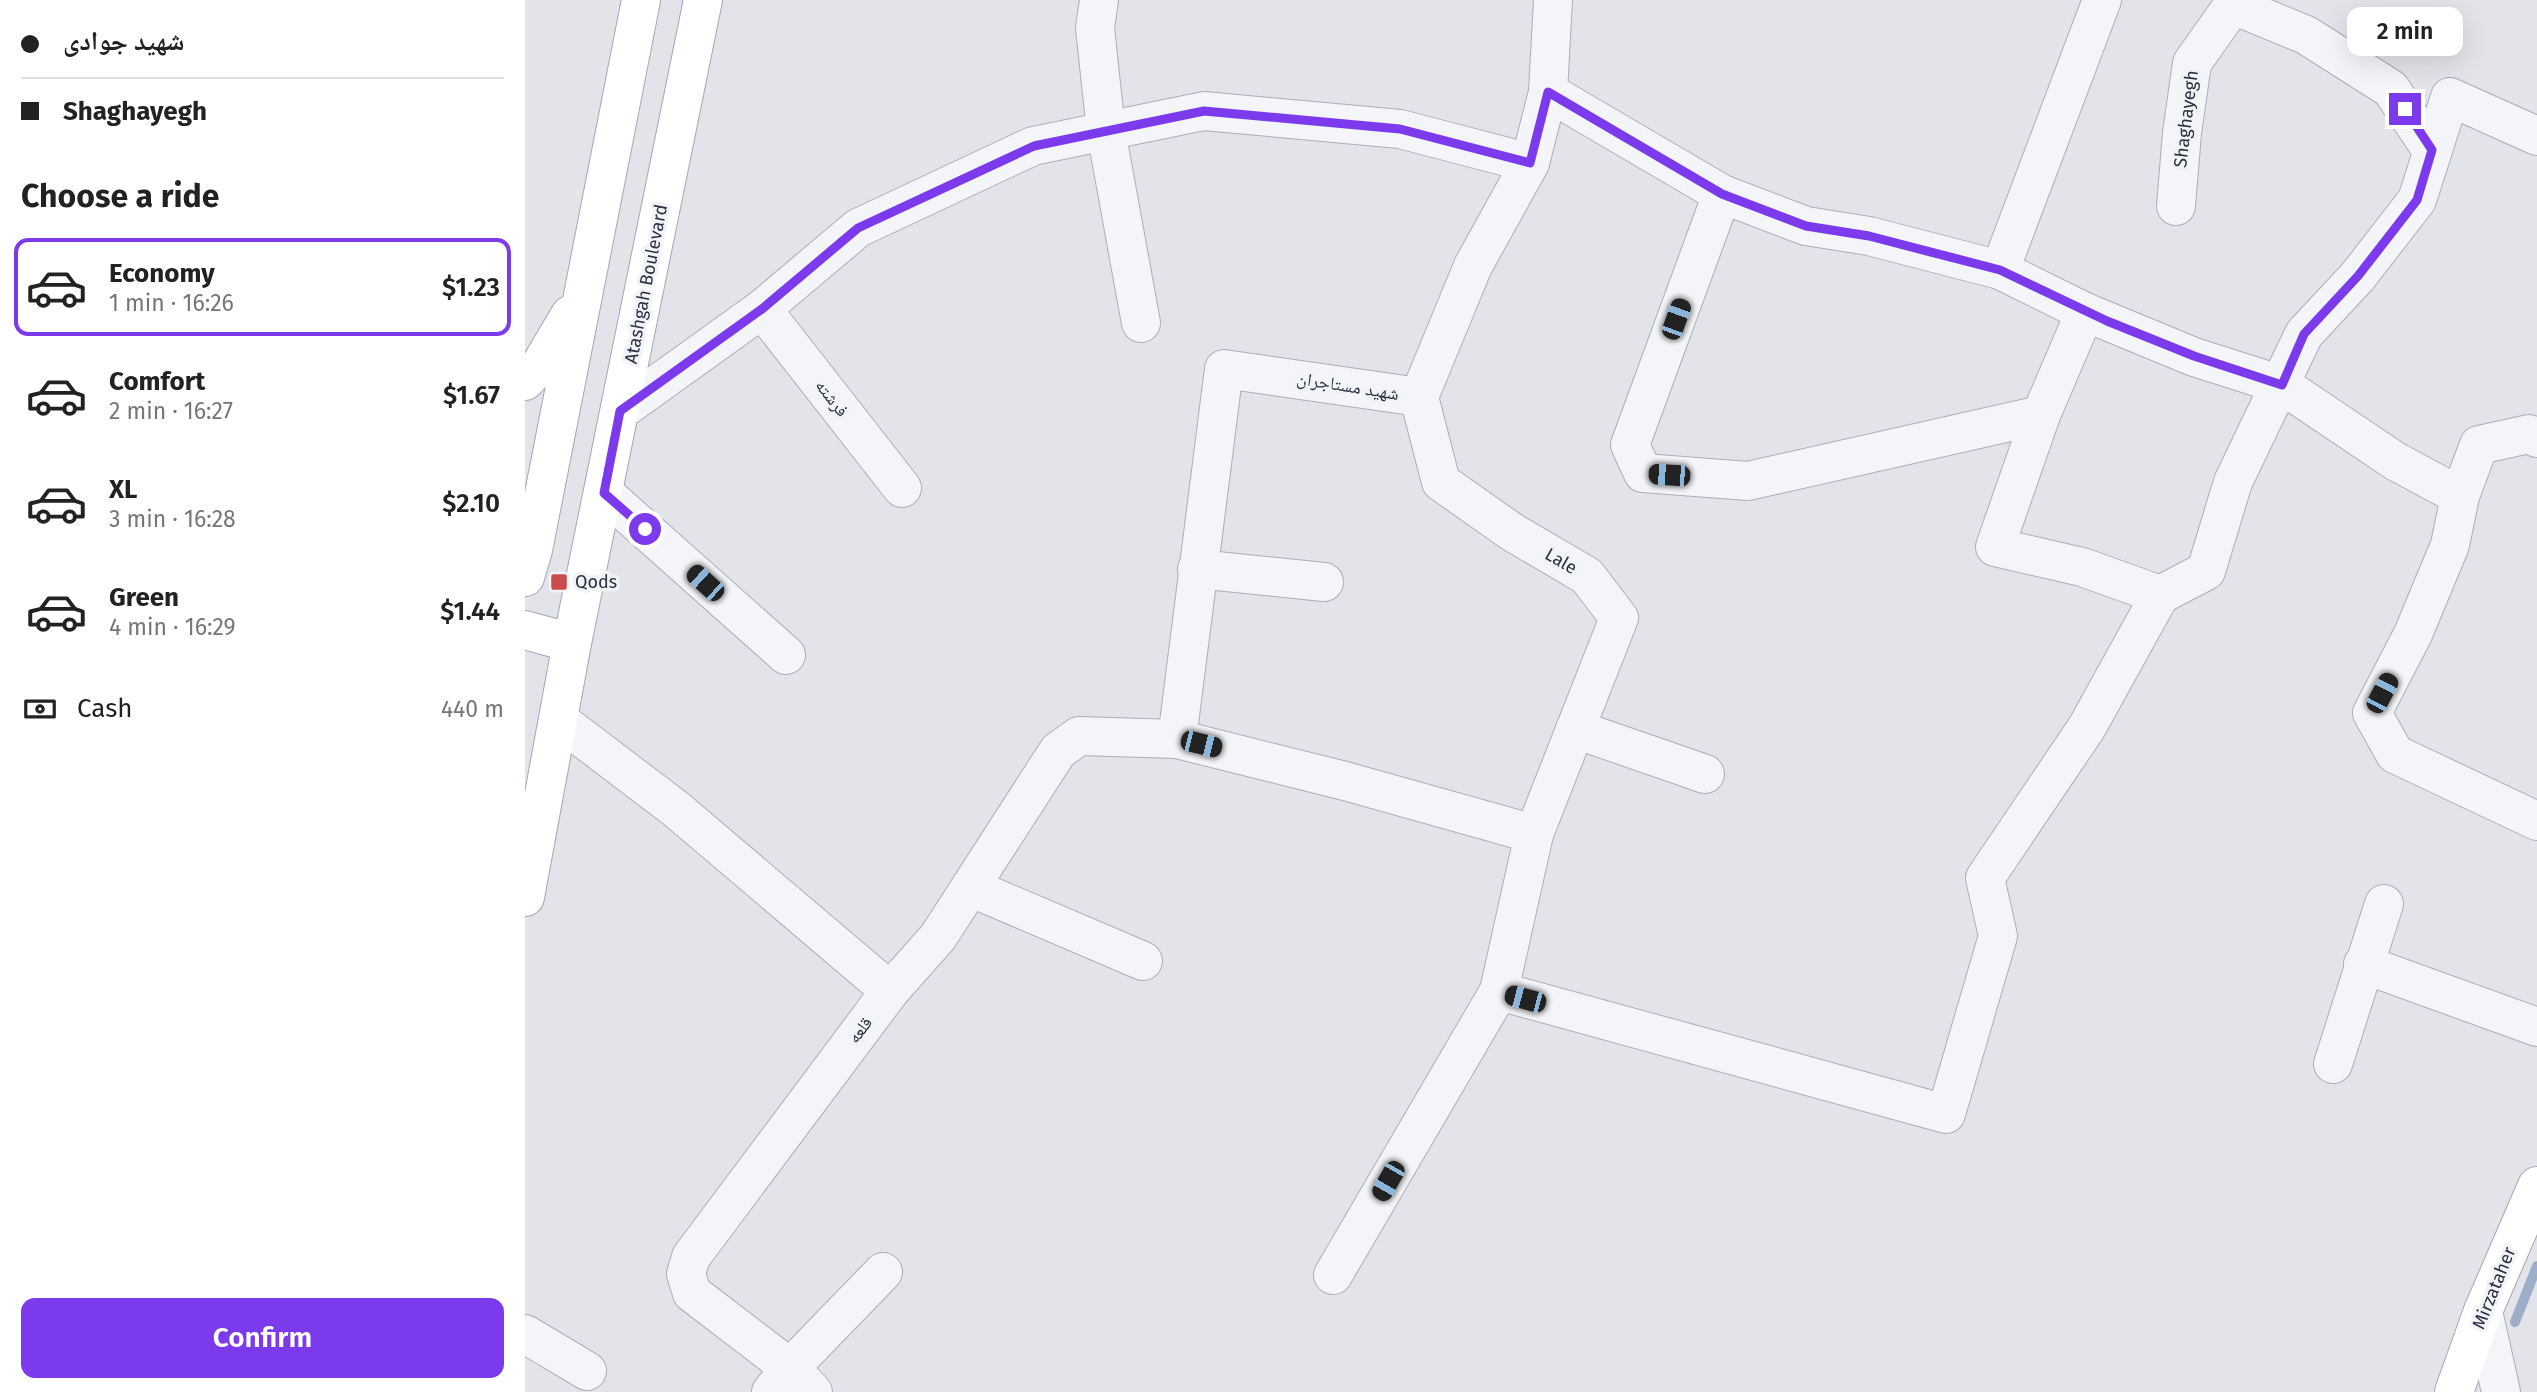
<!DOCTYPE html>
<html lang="en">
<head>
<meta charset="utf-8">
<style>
	:root { --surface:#fff; --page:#f6f6f6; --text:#222; --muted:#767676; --line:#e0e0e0; --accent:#7c3aed }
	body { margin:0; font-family:"Fira Sans","Noto Naskh Arabic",sans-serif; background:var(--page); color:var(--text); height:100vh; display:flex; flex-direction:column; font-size:26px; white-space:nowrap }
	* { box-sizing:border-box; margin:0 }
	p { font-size:23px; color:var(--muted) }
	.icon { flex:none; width:38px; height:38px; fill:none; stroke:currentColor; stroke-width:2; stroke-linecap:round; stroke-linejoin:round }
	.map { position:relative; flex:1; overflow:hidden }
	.panel { display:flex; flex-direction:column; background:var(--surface); width:525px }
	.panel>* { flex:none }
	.hud { display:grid; align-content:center; height:154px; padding:0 21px; background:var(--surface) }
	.end { position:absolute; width:32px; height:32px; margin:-16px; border:9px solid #7c3aed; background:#fff; box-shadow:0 0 0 4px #fff }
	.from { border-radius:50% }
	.bubble { position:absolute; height:49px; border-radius:14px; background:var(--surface); box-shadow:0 7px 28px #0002; font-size:23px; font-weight:600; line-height:49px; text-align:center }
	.car { position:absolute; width:21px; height:42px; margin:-21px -10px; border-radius:9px; box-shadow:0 0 5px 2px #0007; background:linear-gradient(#222 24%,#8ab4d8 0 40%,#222 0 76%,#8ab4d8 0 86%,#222 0) }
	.hud b { display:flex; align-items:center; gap:24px; height:66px; font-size:26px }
	.hud b+b { border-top:2px solid var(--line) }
	.hud i { width:18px; height:18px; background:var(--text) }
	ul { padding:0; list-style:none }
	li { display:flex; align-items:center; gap:21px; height:98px; margin:0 14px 10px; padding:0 7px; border:4px solid transparent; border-radius:14px }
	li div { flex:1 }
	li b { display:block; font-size:26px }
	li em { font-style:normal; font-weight:600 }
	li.active { border-color:var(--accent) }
	li>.icon { width:63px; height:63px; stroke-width:1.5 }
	h2 { padding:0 21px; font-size:32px; line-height:84px }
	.pay { display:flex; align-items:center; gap:18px; height:77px; padding:0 21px; font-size:26px }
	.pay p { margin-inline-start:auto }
	.primary-button { display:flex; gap:14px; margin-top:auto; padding:14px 21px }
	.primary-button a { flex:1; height:80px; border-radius:14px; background:var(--accent); color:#fff; font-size:28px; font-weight:600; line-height:80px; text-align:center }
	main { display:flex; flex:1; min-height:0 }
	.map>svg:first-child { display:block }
</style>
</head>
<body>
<main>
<section class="panel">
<div class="hud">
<b><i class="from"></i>شهید جوادی</b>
<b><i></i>Shaghayegh</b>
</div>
<h2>Choose a ride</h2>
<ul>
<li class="active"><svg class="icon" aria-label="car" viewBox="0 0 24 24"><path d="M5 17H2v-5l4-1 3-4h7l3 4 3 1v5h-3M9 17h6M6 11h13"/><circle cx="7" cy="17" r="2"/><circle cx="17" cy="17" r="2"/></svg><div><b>Economy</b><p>1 min · 16:26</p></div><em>$1.23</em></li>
<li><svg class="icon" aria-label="car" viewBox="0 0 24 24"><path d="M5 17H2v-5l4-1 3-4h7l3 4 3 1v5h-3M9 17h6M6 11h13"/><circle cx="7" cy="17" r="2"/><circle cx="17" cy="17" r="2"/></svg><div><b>Comfort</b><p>2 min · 16:27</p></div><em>$1.67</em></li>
<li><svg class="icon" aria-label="car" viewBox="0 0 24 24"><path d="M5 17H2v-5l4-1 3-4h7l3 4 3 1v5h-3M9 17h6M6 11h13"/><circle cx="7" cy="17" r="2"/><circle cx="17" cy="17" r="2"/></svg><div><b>XL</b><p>3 min · 16:28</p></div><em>$2.10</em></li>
<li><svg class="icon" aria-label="car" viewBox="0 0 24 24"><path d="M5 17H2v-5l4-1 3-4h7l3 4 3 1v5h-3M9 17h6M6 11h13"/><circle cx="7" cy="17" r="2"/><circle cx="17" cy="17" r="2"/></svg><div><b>Green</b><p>4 min · 16:29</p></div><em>$1.44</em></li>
</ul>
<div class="pay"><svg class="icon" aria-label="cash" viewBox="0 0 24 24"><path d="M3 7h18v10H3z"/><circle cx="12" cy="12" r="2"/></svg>Cash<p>440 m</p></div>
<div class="primary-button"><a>Confirm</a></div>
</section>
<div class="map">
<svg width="2012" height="1392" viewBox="0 0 2012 1392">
	<rect width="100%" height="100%" fill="#e2e4ea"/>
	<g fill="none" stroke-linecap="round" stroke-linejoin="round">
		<path stroke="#9eadc8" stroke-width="10" d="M1990,1322L2012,1266"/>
		<defs>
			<g id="minor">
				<path d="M574,0L570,28L581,131L616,323"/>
				<path d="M1023,92L1197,194L1281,226L1344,236L1475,270L1560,312L1669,357L1757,385L1870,461L1935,496"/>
				<path d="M1197,194L1105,445L1118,473L1223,481L1516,415"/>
				<path d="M1651,206L1657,133L1667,63L1708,5L1781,35L1866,89L1907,151"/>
				<path d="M1475,270L1577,0"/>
				<path d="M237,309L377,488"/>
				<path d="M1560,312L1516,415L1470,547L1557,567L1635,595L1681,571L1708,482L1779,334L1833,276L1892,200L1925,97L2012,136"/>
				<path d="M894,397L916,482L987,532L1062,576L1094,618L1009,834"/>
				<path d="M95,411L237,309L333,228L508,146L679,111L875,129L1005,163"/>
				<path d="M2012,438L2004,434L1954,445L1935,496L1925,545L1888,634L1847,713L1870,754L2012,821"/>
				<path d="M79,493L261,655"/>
				<path d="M672,569L799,582"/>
				<path d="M35,721L151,809L365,991L166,1257L161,1274L167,1293L265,1368L288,1392"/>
				<path d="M1050,729L1180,774"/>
				<path d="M652,739L699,369L894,397L948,266L1005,163L1023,92L1028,0"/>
				<path d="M447,888L618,961"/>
				<path d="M1838,964L2012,1027"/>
				<path d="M365,991L413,937L533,751L554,736L652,739L820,781L1009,834L974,991L1421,1114L1473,936L1460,878L1562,727L1635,595"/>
				<path d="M1808,1064L1859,904"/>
				<path d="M808,1275L974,991"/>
				<path d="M1958,1311L1976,1392"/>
				<path d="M0,1334L62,1371"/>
				<path d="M246,1392L265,1368L358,1272"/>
			</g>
			<g id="major">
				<path d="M0,381L16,364L45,315"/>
				<path d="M0,577L8,550L116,0"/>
				<path d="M0,630L47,643"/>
				<path d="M0,897L47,643L178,0"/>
				<path d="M1929,1392L1958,1311L2012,1186"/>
			</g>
		</defs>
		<use href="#minor" stroke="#abaeb7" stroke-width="40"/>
		<use href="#major" stroke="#a1a7b5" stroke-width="40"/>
		<use href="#minor" stroke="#f4f5f8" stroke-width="38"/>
		<use href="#major" stroke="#fff" stroke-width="38"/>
	</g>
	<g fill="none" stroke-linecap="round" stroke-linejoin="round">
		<path stroke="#7c3aed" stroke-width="9" d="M120,529L79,493L95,411L237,309L333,228L509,146L679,111L875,129L1005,163L1023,92L1197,194L1281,226L1344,236L1475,270L1582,321L1669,356L1757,385L1779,334L1833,276L1892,200L1907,150L1880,109"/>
	</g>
	<rect fill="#ca4c4e" stroke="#f1f3f7" stroke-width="2.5" x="25" y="573" width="18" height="18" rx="3.5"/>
	<g text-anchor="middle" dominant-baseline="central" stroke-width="7" stroke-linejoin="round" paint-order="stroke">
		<g font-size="18" fill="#2a3041" stroke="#f1f3f7">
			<text transform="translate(1661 119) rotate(-83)">Shaghayegh</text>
			<text transform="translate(121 284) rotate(-79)">Atashgah Boulevard</text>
			<text transform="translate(823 386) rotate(9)">شهید مستاجران</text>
			<text transform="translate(307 398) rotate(52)">فرشته</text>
			<text transform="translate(1036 561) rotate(30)">Lale</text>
			<text transform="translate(335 1030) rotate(-52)">قلعه</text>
			<text transform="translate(1969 1288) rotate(-68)">Mirzataher</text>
		</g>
		<g font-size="18" fill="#2a3041" stroke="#f1f3f7" text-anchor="start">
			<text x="50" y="582">Qods</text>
		</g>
	</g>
</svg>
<i class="end from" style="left:120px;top:529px"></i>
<i class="end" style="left:1880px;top:109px"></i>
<div class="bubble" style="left:1822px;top:7px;width:116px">2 min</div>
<i class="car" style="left:1151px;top:319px;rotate:20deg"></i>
<i class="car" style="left:1144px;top:475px;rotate:274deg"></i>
<i class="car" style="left:180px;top:583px;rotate:312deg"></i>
<i class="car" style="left:1857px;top:693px;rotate:28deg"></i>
<i class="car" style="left:676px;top:744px;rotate:104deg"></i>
<i class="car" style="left:1000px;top:999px;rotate:285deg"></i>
<i class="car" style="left:863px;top:1181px;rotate:210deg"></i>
</div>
</main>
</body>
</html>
